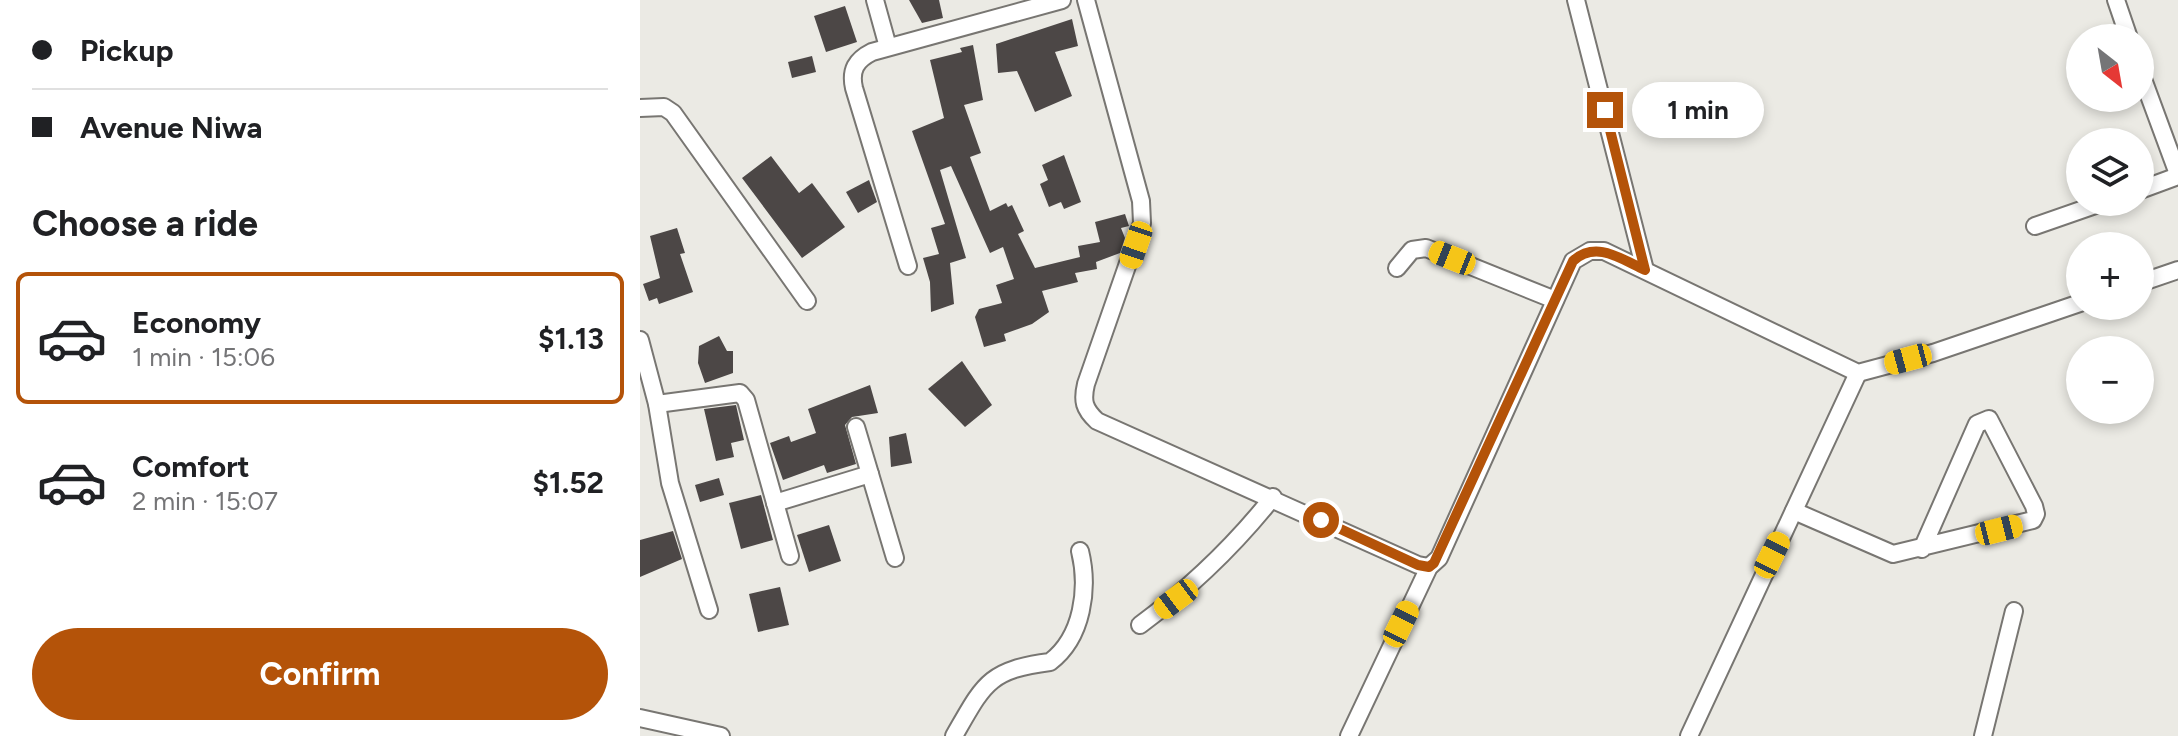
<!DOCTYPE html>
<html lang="en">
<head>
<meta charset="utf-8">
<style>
	:root { --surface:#fff; --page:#f6f6f6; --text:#202124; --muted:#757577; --line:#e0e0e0; --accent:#b45309 }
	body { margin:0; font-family:Figtree,sans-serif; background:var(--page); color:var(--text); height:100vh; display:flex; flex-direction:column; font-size:30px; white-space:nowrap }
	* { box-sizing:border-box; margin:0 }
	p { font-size:26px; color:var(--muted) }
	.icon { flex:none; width:44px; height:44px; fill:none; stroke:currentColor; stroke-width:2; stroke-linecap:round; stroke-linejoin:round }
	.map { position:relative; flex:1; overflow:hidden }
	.sheet { display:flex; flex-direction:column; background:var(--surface); width:640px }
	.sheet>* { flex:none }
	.banner { display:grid; align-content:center; height:176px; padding:0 32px; background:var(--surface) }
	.needle { width:52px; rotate:149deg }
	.controls { position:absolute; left:1426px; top:24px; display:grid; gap:16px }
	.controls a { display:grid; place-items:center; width:88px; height:88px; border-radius:50%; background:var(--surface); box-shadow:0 4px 12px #0003; font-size:40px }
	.end { position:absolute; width:36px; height:36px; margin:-18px; border:10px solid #b45309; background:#fff; box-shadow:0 0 0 4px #fff }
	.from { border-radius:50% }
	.bubble { position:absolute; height:56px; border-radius:28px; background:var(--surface); box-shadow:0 4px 12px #0003; font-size:26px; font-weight:700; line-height:56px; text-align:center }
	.car { position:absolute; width:24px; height:48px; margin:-24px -12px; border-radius:10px; box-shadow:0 0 6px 2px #0007; background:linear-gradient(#f5c518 24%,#345 0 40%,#f5c518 0 76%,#345 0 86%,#f5c518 0) }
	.banner b { display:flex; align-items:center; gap:28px; height:76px; font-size:30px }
	.banner b+b { border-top:2px solid var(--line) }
	.banner i { width:20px; height:20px; background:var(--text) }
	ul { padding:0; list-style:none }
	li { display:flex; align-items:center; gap:24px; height:132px; margin:0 16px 12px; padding:0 16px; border:4px solid transparent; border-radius:12px }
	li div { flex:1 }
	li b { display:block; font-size:30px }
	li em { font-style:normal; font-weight:700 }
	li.current { border-color:var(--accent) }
	li>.icon { width:72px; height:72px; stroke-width:1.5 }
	h2 { padding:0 32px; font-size:36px; line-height:96px }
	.primary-button { display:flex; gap:16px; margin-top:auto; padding:16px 32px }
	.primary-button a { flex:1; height:92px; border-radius:48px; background:var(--accent); color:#fff; font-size:32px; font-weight:700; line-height:92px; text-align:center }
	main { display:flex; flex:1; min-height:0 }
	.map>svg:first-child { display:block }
</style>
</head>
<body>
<main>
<section class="sheet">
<div class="banner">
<b><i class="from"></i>Pickup</b>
<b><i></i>Avenue Niwa</b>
</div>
<h2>Choose a ride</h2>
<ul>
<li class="current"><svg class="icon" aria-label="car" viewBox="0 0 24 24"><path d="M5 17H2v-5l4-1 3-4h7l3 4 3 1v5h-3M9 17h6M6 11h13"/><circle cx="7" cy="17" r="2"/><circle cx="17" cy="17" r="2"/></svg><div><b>Economy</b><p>1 min · 15:06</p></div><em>$1.13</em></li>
<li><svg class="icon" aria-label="car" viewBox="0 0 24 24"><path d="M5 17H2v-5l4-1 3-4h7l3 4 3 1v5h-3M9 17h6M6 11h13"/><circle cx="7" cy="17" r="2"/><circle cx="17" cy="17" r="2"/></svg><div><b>Comfort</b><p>2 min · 15:07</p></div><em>$1.52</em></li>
</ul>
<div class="primary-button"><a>Confirm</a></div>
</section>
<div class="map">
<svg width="1538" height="736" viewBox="0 0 1538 736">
	<rect width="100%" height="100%" fill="#ebeae4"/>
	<g fill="#4c4746">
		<path d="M269,0H299L303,18L282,23Z"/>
		<path d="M205,6L217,42L186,52L174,16Z"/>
		<path d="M432,19L438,46L415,52L432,96L395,112L377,71L358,73L356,44Z"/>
		<path d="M333,45L343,100L324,105L341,153L330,157L350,211L366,203L368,207L372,205L384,231L378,234L395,268L440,257L438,246L460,242L455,222L485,214L489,226L481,228L485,238L480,253L456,262L457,269L435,273L438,282L402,291L409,312L392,324L364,334L366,341L344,347L335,317L339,309L362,303L356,285L374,279L363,247L350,253L311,166L300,170L326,258L310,263L314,304L291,312L290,282L283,258L299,254L291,228L305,224L272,131L304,118L290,60L322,52L320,48Z"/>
		<path d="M172,56L176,72L152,78L148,62Z"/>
		<path d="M424,155L441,202L424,209L421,202L409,207L400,184L408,180L402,165Z"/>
		<path d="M131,156L159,193L172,183L205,227L162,258L102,178Z"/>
		<path d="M229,180L237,202L218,213L206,192Z"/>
		<path d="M37,228L45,253L40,254L53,292L19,304L17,298L9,301L3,284L20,278L10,236Z"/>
		<path d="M79,336L87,351H93V373L65,383L58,363L59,346Z"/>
		<path d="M322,361L352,405L325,427L288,389Z"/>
		<path d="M230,385L238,413L212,417L205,425L216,464L187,473L184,465L143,480L130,443L149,436L151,442L176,433L168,409Z"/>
		<path d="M96,405L104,440L91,443L94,457L76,461L64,409Z"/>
		<path d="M266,433L272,463L251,467L249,437Z"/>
		<path d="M79,478L84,495L60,502L55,485Z"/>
		<path d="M121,495L133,540L101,549L89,503Z"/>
		<path d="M189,525L201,561L169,572L157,535Z"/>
		<path d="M33,531L42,559L0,577V540Z"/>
		<path d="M140,587L149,625L118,632L109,594Z"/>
	</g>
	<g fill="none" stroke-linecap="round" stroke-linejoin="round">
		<defs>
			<g id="street">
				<path d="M235,0L248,47"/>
				<path d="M446,0L501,201L502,223L446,384C442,401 444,409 457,421L778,565L789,567"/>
				<path d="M936,0L1005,270"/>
				<path d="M1476,0L1489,38"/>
				<path d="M1500,71L1538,174"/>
				<path d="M0,108L24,107L33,113L167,301"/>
				<path d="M1500,190L1538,176"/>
				<path d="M1395,226L1464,202"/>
				<path d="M268,266L214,88C210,70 216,60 232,52L422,0"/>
				<path d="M757,268L772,250L786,248L915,300"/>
				<path d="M1500,283L1538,270"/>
				<path d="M0,340L17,404L30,483L69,610"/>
				<path d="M17,404L100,393L106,400L150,556"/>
				<path d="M216,427L255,558"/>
				<path d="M135,503L230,474"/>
				<path d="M1154,511L1253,554L1393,520L1396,514L1394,506L1349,419L1337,424L1282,549"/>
				<path d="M500,625C550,588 594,546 633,497"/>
				<path d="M0,718L81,736"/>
				<path d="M314,736C344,684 348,670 410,662C443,637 449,588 440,551"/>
				<path d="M709,736L789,567L799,558L933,261L950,251H964L1218,373L1293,353L1440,303"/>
				<path d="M1049,736L1218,373"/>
				<path d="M1343,736L1374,611"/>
			</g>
		</defs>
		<use href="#street" stroke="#787672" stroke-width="20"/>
		<use href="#street" stroke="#fff" stroke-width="16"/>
	</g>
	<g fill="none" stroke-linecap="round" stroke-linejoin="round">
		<path stroke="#b45309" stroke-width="10" d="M681,520L778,565L789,567L794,563L933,261C956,240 981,259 1005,270L965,110"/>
	</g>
</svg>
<div class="controls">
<a><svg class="needle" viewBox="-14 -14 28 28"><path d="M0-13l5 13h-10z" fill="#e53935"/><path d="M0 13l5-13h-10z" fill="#757577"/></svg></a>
<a><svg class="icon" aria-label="layers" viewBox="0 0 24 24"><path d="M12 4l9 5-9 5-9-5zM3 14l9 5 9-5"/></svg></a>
<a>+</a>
<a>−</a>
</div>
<i class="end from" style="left:681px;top:520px"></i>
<i class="end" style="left:965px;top:110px"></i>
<div class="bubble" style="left:992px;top:82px;width:132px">1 min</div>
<i class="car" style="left:496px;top:245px;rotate:199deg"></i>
<i class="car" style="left:812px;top:258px;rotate:292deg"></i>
<i class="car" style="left:1268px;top:359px;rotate:255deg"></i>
<i class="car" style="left:1359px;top:530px;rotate:76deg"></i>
<i class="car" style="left:1132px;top:555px;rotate:26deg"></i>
<i class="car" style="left:536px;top:599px;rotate:233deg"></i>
<i class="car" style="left:761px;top:624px;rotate:26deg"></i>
</div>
</main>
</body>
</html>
